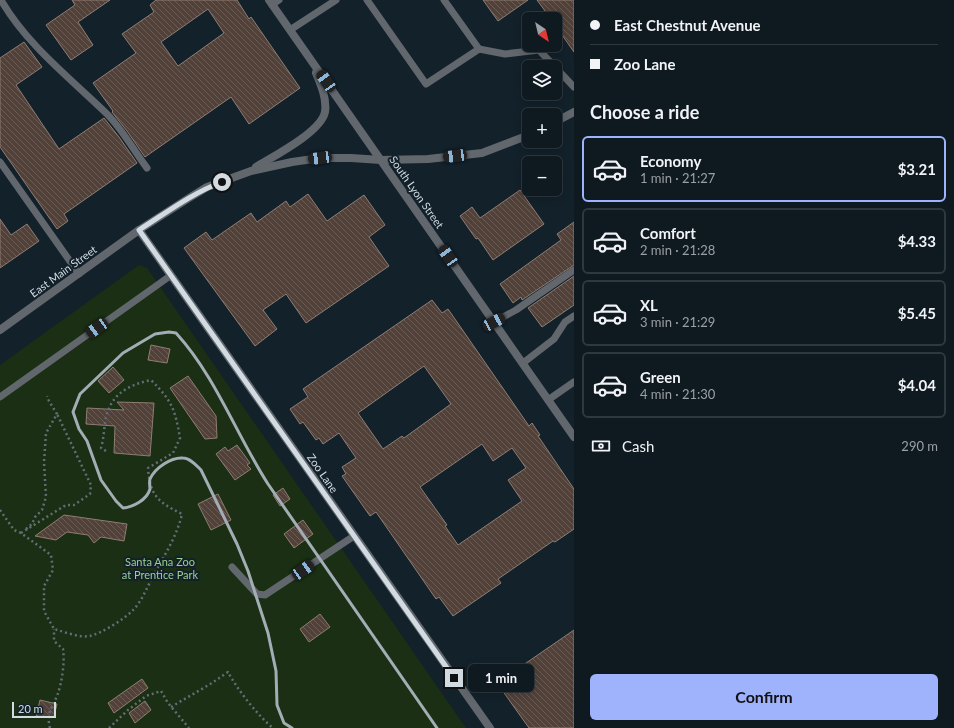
<!DOCTYPE html>
<html lang="en">
<head>
<meta charset="utf-8">
<style>
	:root { --surface:#0e1920; --page:#1c262d; --text:#f1f3f6; --muted:#9ba0a5; --line:#2e383e; --accent:#9fb3fd }
	body { margin:0; font-family:Lato,sans-serif; background:var(--page); color:var(--text); height:100vh; display:flex; flex-direction:column; font-size:15px; white-space:nowrap }
	* { box-sizing:border-box; margin:0 }
	p { font-size:13px; color:var(--muted) }
	.icon { flex:none; width:22px; height:22px; fill:none; stroke:currentColor; stroke-width:2; stroke-linecap:round; stroke-linejoin:round }
	.map { position:relative; flex:1; overflow:hidden }
	.details { display:flex; flex-direction:column; background:var(--surface); width:380px }
	.details>* { flex:none }
	.top-card { display:grid; align-content:center; height:88px; padding:0 16px; background:var(--surface) }
	.needle { width:26px; rotate:145deg }
	.controls { position:absolute; left:522px; top:12px; display:grid; gap:8px }
	.controls a { display:grid; place-items:center; width:40px; height:40px; border-radius:6px; background:var(--surface); box-shadow:0 2px 10px #0003,0 0 0 1px var(--line); font-size:20px }
	.scale { position:absolute; left:12px; bottom:10px; width:44px; box-sizing:border-box; padding-left:4px; border:2px solid #d2dbe2; border-top:0; font-size:11px; line-height:14px; white-space:nowrap; color:#d2dbe2; -webkit-text-stroke:3px #13212b; paint-order:stroke }
	.end { position:absolute; width:18px; height:18px; margin:-9px; border:5px solid #d2dbe2; background:#111; box-shadow:0 0 0 2px #111 }
	.from { border-radius:50% }
	.bubble { position:absolute; height:28px; border-radius:6px; background:var(--surface); box-shadow:0 2px 10px #0003,0 0 0 1px var(--line); font-size:13px; font-weight:700; line-height:28px; text-align:center }
	.car { position:absolute; width:12px; height:24px; margin:-12px -6px; border-radius:5px; box-shadow:0 0 3px 1px #0007; background:linear-gradient(#222 24%,#8ab4d8 0 40%,#222 0 76%,#8ab4d8 0 86%,#222 0) }
	.top-card b { display:flex; align-items:center; gap:14px; height:38px; font-size:15px }
	.top-card b+b { border-top:1px solid var(--line) }
	.top-card i { width:10px; height:10px; background:var(--text) }
	ul { padding:0; list-style:none }
	li { display:flex; align-items:center; gap:12px; height:66px; margin:0 8px 6px; padding:0 8px; border:2px solid var(--line); border-radius:6px }
	li div { flex:1 }
	li b { display:block; font-size:15px }
	li em { font-style:normal; font-weight:700 }
	li.active { border-color:var(--accent) }
	li>.icon { width:36px; height:36px; stroke-width:1.5 }
	h2 { padding:0 16px; font-size:18px; line-height:48px }
	.pay { display:flex; align-items:center; gap:10px; height:44px; padding:0 16px; font-size:15px }
	.pay p { margin-inline-start:auto }
	.button { display:flex; gap:8px; margin-top:auto; padding:8px 16px }
	.button a { flex:1; height:46px; border-radius:6px; background:var(--accent); color:#111; font-size:16px; font-weight:700; line-height:46px; text-align:center }
	main { display:flex; flex:1; min-height:0 }
	.map>svg:first-child { display:block }
</style>
</head>
<body>
<main>
<div class="map">
<svg width="574" height="728" viewBox="0 0 574 728">
	<defs>
		<pattern id="building-back-hatch" width="6" height="6" patternUnits="userSpaceOnUse"><rect width="6" height="6" fill="#524139"/><path d="M-1 5l2 2M0 0l6 6M5-1l2 2" fill="none" stroke="#6a5c55"/></pattern>
	</defs>
	<rect width="100%" height="100%" fill="#13212b"/>
	<path fill="#1a2f13" d="M139,265L147,268L466,728H0V365Z"/>
	<g fill="url(#building-back-hatch)" stroke="#8f7d73" fill-rule="evenodd">
		<path d="M72,0H110L78,22L93,45L71,60L46,25L75,5Z"/>
		<path d="M156,0H237L249,19L251,17L300,88L249,124L231,97L145,157L127,131L112,112L113,111L93,83L136,53L122,34L154,12L150,5ZM208,9L224,33L178,66L161,42Z"/>
		<path d="M483,0H528L498,21Z"/>
		<path d="M537,0H574V52L555,25V19H551Z"/>
		<path d="M24,42L42,67L16,85L59,149L104,118L119,137L137,163L64,214L68,221L57,229L0,147V58Z"/>
		<path d="M520,190L544,224L493,260L478,238L476,239L460,216L472,207L480,218Z"/>
		<path d="M308,194L327,221L364,195L385,225L369,237L389,266L306,323L286,294L263,310L277,329L255,346L184,248L206,232L212,240L251,213L257,222L286,201L290,207Z"/>
		<path d="M0,219L11,235L27,224L39,241L0,268Z"/>
		<path d="M574,222V265L522,300L521,297L513,303L500,284L561,240L557,234Z"/>
		<path d="M574,276V305L542,327L528,308Z"/>
		<path d="M432,300L442,313L448,309L529,426L532,423L540,435L538,436L574,489V529L555,542L553,541L498,579L501,583L453,616L439,597L436,599L376,512L370,516L342,476L346,474L342,467L356,458L339,433L323,444L319,438L316,440L303,422L300,424L290,409L308,397L303,389ZM424,366L451,404L404,438L402,436L383,449L358,413ZM482,444L493,461L512,448L526,468L508,480L522,501L458,545L445,526L447,525L420,487Z"/>
		<path d="M151,345L170,349L167,363L148,360Z"/>
		<path d="M113,367L124,380L109,393L98,381Z"/>
		<path d="M188,376L216,416L217,438L205,439L170,388Z"/>
		<path d="M117,402L154,403L150,456L114,453L115,426L86,424L87,408L124,410Z"/>
		<path d="M237,445L250,463L247,465L251,469L235,480L216,454L225,447L228,451Z"/>
		<path d="M283,488L290,499L280,506L273,495Z"/>
		<path d="M218,494L231,520L211,530L198,504Z"/>
		<path d="M64,515L127,524L124,541L101,537L94,543L88,535L67,532L56,540L35,536Z"/>
		<path d="M303,520L313,534L294,548L284,534Z"/>
		<path d="M320,614L330,627L309,642L300,629Z"/>
		<path d="M574,630V728H529L497,683Z"/>
		<path d="M142,679L148,688L114,713L108,703Z"/>
		<path d="M40,700L57,704L54,717H36Z"/>
		<path d="M145,701L151,710L135,723L129,713Z"/>
	</g>
	<g fill="none" stroke-linecap="round" stroke-linejoin="round">
		<g stroke="#626e77" stroke-width="2.5" stroke-dasharray="2 3" stroke-linecap="butt">
			<path d="M0,510L14,530L21,533L51,555L53,570L44,586V611L54,629C65,632 79,638 90,636C102,633 123,620 132,611C140,604 146,590 151,580C162,559 177,537 182,514C158,502 150,496 148,468L173,453L180,438C175,409 172,401 151,380C129,385 112,393 106,417C104,427 104,438 101,448L106,451"/>
			<path d="M26,529L32,524L35,517L42,510L46,497L44,462L46,433L57,414L49,401L47,396"/>
			<path d="M21,533L66,505H74L90,494L91,485L57,414"/>
			<path d="M171,707L212,683L228,672C237,689 258,716 273,728"/>
			<path d="M50,728C46,713 52,708 57,696C62,683 65,662 63,649L54,641V629"/>
			<path d="M109,728L128,710L146,696L161,691L168,703L189,728"/>
		</g>
		<g stroke="#61676d" stroke-width="7">
			<path d="M1,0C27,45 70,78 107,114C123,130 134,151 147,168"/>
			<path d="M367,0L426,84L479,49"/>
			<path d="M444,0L479,49L505,54L539,50L574,87"/>
			<path d="M272,5L279,0"/>
			<path d="M290,30L336,0"/>
			<path d="M0,162L79,274"/>
			<path d="M494,322L516,310L574,270"/>
			<path d="M523,363L554,339L565,322L574,316"/>
			<path d="M0,397L170,276"/>
			<path d="M548,400L574,382"/>
			<path d="M232,567L257,594L265,595L354,536"/>
		</g>
		<path stroke="#61676d" stroke-width="8" d="M139,230L490,728"/>
		<g stroke="#61676d" stroke-width="8">
			<path d="M269,0L574,437"/>
			<path d="M555,122L574,112"/>
			<path d="M256,167C274,156 321,132 325,112C327,99 321,85 316,73"/>
			<path d="M0,330L139,230L189,198L207,187L251,171L292,162L320,158H351L381,160L428,159L482,153L529,135"/>
		</g>
		<path stroke="#a3adb5" stroke-width="3" d="M292,728L284,723L277,705L276,671L268,633L248,571L237,544L201,470C196,465 190,458 183,458C171,457 155,468 150,479C149,482 150,486 150,489C147,500 133,507 123,508L116,501L101,480L87,441L79,429L73,412L80,394L123,353L155,334L169,332L176,333C216,377 236,434 268,484L437,728"/>
	</g>
	<g fill="none" stroke-linecap="round" stroke-linejoin="round">
		<path stroke="#d2dbe2" stroke-width="5" d="M222,182C192,193 166,213 139,230L454,678"/>
	</g>
	<g text-anchor="middle" dominant-baseline="central" stroke-width="4" stroke-linejoin="round" paint-order="stroke">
		<g font-size="11" fill="#d2dbe2" stroke="#13212b">
			<text transform="translate(417 192) rotate(55)">South Lyon Street</text>
			<text transform="translate(63 271) rotate(-36)">East Main Street</text>
			<text transform="translate(323 473) rotate(55)">Zoo Lane</text>
		</g>
		<g font-size="11" fill="#9ad08b" stroke="#13212b">
			<text x="160" y="561">Santa Ana Zoo<tspan x="160" dy="13">at Prentice Park</tspan></text>
		</g>
	</g>
</svg>
<div class="controls">
<a><svg class="needle" viewBox="-14 -14 28 28"><path d="M0-13l5 13h-10z" fill="#e53935"/><path d="M0 13l5-13h-10z" fill="#9ba0a5"/></svg></a>
<a><svg class="icon" aria-label="layers" viewBox="0 0 24 24"><path d="M12 4l9 5-9 5-9-5zM3 14l9 5 9-5"/></svg></a>
<a>+</a>
<a>−</a>
</div>
<div class="scale">20 m</div>
<i class="end from" style="left:222px;top:182px"></i>
<i class="end" style="left:454px;top:678px"></i>
<div class="bubble" style="left:468px;top:664px;width:66px">1 min</div>
<i class="car" style="left:326px;top:81px;rotate:325deg"></i>
<i class="car" style="left:455px;top:156px;rotate:263deg"></i>
<i class="car" style="left:320px;top:158px;rotate:263deg"></i>
<i class="car" style="left:448px;top:256px;rotate:325deg"></i>
<i class="car" style="left:494px;top:322px;rotate:62deg"></i>
<i class="car" style="left:97px;top:328px;rotate:235deg"></i>
<i class="car" style="left:303px;top:570px;rotate:56deg"></i>
</div>
<section class="details">
<div class="top-card">
<b><i class="from"></i>East Chestnut Avenue</b>
<b><i></i>Zoo Lane</b>
</div>
<h2>Choose a ride</h2>
<ul>
<li class="active"><svg class="icon" aria-label="car" viewBox="0 0 24 24"><path d="M5 17H2v-5l4-1 3-4h7l3 4 3 1v5h-3M9 17h6M6 11h13"/><circle cx="7" cy="17" r="2"/><circle cx="17" cy="17" r="2"/></svg><div><b>Economy</b><p>1 min · 21:27</p></div><em>$3.21</em></li>
<li><svg class="icon" aria-label="car" viewBox="0 0 24 24"><path d="M5 17H2v-5l4-1 3-4h7l3 4 3 1v5h-3M9 17h6M6 11h13"/><circle cx="7" cy="17" r="2"/><circle cx="17" cy="17" r="2"/></svg><div><b>Comfort</b><p>2 min · 21:28</p></div><em>$4.33</em></li>
<li><svg class="icon" aria-label="car" viewBox="0 0 24 24"><path d="M5 17H2v-5l4-1 3-4h7l3 4 3 1v5h-3M9 17h6M6 11h13"/><circle cx="7" cy="17" r="2"/><circle cx="17" cy="17" r="2"/></svg><div><b>XL</b><p>3 min · 21:29</p></div><em>$5.45</em></li>
<li><svg class="icon" aria-label="car" viewBox="0 0 24 24"><path d="M5 17H2v-5l4-1 3-4h7l3 4 3 1v5h-3M9 17h6M6 11h13"/><circle cx="7" cy="17" r="2"/><circle cx="17" cy="17" r="2"/></svg><div><b>Green</b><p>4 min · 21:30</p></div><em>$4.04</em></li>
</ul>
<div class="pay"><svg class="icon" aria-label="cash" viewBox="0 0 24 24"><path d="M3 7h18v10H3z"/><circle cx="12" cy="12" r="2"/></svg>Cash<p>290 m</p></div>
<div class="button"><a>Confirm</a></div>
</section>
</main>
</body>
</html>
